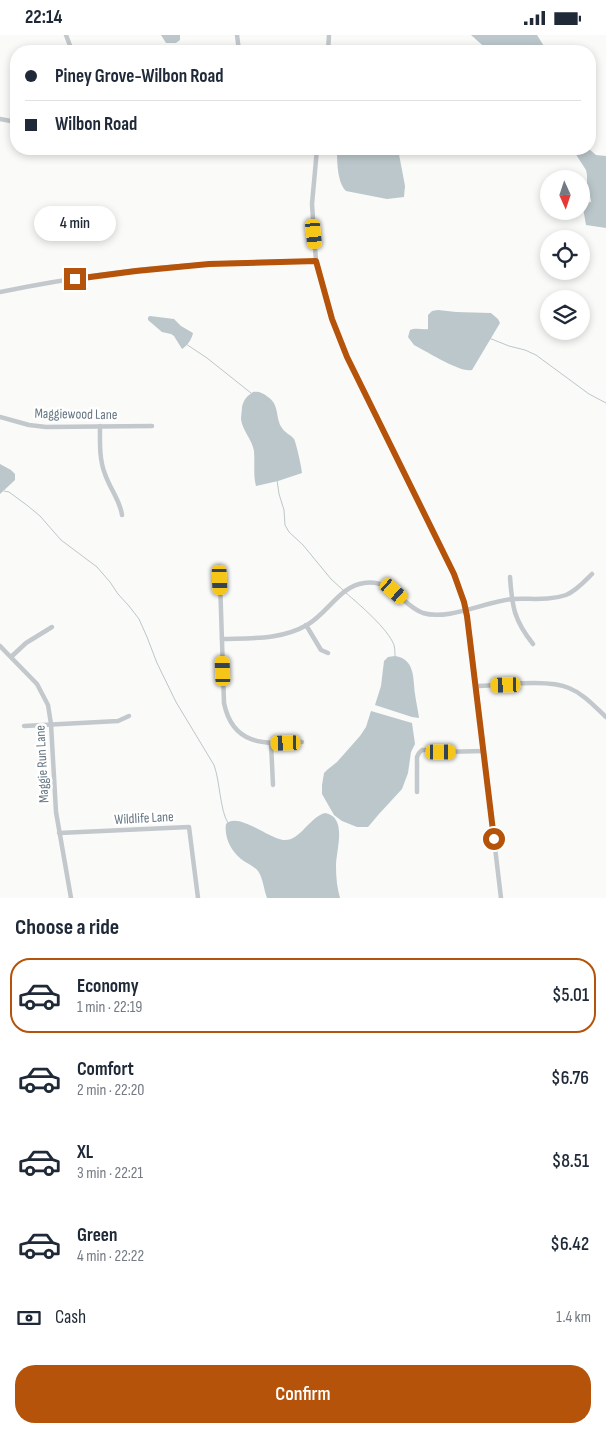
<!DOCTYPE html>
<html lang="en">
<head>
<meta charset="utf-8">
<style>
	:root { --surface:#fff; --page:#f6f6f7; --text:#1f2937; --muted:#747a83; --line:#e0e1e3; --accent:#b45309 }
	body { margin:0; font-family:"Sofia Sans Condensed",sans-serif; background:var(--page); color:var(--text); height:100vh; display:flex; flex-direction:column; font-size:19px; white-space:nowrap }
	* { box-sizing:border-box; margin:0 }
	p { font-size:16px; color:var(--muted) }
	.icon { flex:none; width:28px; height:28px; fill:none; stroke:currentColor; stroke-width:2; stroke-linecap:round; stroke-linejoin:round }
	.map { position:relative; height:863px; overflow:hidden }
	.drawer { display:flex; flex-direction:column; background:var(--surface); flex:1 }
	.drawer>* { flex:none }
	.guide { position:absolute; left:10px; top:10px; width:586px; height:110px; border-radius:20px; box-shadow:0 2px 8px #0003; display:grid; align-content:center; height:110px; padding:0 15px; background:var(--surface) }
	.needle { width:32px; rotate:177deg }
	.tools { position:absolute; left:540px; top:135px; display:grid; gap:10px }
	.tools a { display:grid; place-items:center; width:50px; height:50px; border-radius:50%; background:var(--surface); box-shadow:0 2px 8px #0003; font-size:25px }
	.end { position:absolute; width:22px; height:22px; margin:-11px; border:6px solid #b45309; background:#fff; box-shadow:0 0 0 2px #fff }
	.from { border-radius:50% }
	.bubble { position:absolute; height:35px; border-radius:18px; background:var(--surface); box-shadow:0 2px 8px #0003; font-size:16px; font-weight:600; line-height:35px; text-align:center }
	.car { position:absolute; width:15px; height:30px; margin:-15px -8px; border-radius:6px; box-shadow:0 0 4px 1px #0007; background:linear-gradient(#f5c518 24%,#345 0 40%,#f5c518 0 76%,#345 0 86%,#f5c518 0) }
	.guide b { display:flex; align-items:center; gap:18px; height:48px; font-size:19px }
	.guide b+b { border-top:1px solid var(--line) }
	.guide i { width:12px; height:12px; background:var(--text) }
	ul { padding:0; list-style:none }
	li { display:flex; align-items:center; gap:15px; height:75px; margin:0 10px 8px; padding:0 5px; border:2px solid transparent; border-radius:20px }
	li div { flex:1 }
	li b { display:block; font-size:19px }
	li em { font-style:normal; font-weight:600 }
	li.current { border-color:var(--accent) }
	li>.icon { width:45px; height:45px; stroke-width:1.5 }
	h2 { padding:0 15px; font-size:22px; line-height:60px }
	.pay { display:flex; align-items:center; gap:12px; height:55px; padding:0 15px; font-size:19px }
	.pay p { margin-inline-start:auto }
	.button { display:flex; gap:10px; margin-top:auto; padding:10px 15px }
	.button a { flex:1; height:58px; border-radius:20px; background:var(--accent); color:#fff; font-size:20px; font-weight:600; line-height:58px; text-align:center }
	.status { display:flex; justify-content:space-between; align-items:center; height:35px; padding:0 25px; background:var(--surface); direction:ltr }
	.status svg { height:14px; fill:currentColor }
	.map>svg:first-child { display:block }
</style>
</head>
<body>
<div class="status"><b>22:14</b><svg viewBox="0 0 49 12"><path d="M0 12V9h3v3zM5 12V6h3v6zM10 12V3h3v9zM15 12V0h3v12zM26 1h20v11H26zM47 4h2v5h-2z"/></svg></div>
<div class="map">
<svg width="606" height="863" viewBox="0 0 606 863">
	<rect width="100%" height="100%" fill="#fafaf8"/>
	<g fill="#bbc7cb">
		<path d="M161,0H180V5L176,8H166Z"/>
		<path d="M471,0H537L547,16H489Z"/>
		<path d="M337,114H398L405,151L404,162L387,164L346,156C337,148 337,125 337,114Z"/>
		<path d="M577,114H589L596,120L606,121V193L586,190L583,173L586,168L591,167V165L587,151V140L586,135L575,118Z"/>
		<path d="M438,275L456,277L491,278L498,284L500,288L472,335C460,338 426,316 414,310L408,302L410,295C416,292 422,295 428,294V280L432,276Z"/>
		<path d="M150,281L174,284L181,291L193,298C192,304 187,311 182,314L174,301L171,299L162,297L148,285V282Z"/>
		<path d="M253,357C259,356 263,358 268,362C280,370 275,383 282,393C285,398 291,400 294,404C296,407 302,434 302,438L278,446L256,451C253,440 255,428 254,416C252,404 242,395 241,384C241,380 242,376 242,372C244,364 247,361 253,357Z"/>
		<path d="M0,429L11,435L15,439V445L0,459Z"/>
		<path d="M395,621C415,624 413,643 415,659C416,667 418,675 419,683L412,682L375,670L381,651L384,626L388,622Z"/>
		<path d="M371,676L412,688L415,709L411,717L408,738L402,754L379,779L368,792H357L342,786L334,780L322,759V750L324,738L327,735L337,727L360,701L366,692Z"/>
		<path d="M325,778C348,782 336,815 336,831C336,842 337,853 340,863H267C264,855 263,843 258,836C254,831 246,828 241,824C231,816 224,802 226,789C238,777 268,803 283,805C300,807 308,783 325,778Z"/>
	</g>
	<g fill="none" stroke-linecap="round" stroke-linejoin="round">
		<g stroke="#bbc7cb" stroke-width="1">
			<path d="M489,303L509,311L525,315L536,320L589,359L606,368"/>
			<path d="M186,309L207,323L251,358"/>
			<path d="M277,445L279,459L284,475L285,490L289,497L303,510L331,544L343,555"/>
			<path d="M4,456L9,457L28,471L40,481L61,505L97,532L110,547L118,559L129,571L139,584L147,602L157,628L176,667L214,730C220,746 220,776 228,788"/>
			<path d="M346,558C360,570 388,594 394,610C395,614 395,618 395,622"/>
		</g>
		<g stroke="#c3c8cc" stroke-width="4.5">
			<path d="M66,0L72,16"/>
			<path d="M237,0L239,16"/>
			<path d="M328,16L329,0"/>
			<path d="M0,84L16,87"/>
			<path d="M74,114L76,115"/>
			<path d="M317,114L312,169L314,199L316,226L332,284L347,322L454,539L464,567L470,602L501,863"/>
			<path d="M0,257C69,243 139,233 209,229C245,227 281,227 316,226"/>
			<path d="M0,382L29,390L46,392L152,391"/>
			<path d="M100,391C100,407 99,424 105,439C110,454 120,465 122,480"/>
			<path d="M510,542C512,572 514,585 533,609"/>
			<path d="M220,545L224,668C233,712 266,709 302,707"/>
			<path d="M306,590L321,615L328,618"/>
			<path d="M222,604C251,603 281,605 307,590C328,578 340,551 364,548C393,544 401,570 423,578C448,586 487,566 513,564C530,563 549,566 566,560C576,556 585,546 592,539"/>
			<path d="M0,611L37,649L48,670L51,689L56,777L71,863"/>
			<path d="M11,622L26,608L52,592"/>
			<path d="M476,651C501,650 548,644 569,653C584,659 595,672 606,682"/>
			<path d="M24,691L118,686L129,681"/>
			<path d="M271,708L273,750"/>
			<path d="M417,757V722L419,718L422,715H427L441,717L484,716"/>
			<path d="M59,798L189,792L198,863"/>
		</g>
	</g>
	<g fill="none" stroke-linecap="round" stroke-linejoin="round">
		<path stroke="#b45309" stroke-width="6" d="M75,244L136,236L209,229L316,226L332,284L347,322L454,539L464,567L467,581L494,804"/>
	</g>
	<g text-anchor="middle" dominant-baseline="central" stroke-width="5" stroke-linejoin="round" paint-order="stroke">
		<g font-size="14" fill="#657683" stroke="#fff">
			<text transform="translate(76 379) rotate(1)">Maggiewood Lane</text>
			<text transform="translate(42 729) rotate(-93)">Maggie Run Lane</text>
			<text transform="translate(144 783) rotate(-3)">Wildlife Lane</text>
		</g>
	</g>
</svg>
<div class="tools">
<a><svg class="needle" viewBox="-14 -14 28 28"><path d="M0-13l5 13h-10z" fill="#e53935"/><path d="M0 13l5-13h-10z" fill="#747a83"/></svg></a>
<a><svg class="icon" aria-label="locate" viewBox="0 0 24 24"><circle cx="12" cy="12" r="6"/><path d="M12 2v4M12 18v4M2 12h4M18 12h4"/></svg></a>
<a><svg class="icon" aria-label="layers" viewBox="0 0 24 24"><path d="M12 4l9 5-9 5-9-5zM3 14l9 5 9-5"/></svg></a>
</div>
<i class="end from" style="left:494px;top:804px"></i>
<i class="end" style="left:75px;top:244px"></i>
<div class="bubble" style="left:34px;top:171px;width:82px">4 min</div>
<i class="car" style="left:314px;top:199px;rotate:174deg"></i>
<i class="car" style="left:220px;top:545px;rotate:178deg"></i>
<i class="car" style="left:394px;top:556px;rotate:131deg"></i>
<i class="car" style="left:223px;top:636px;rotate:358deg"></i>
<i class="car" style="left:506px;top:650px;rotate:268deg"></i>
<i class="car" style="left:286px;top:708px;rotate:268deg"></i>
<i class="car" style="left:441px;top:717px;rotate:90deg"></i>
<div class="guide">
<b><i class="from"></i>Piney Grove-Wilbon Road</b>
<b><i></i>Wilbon Road</b>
</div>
</div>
<section class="drawer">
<h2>Choose a ride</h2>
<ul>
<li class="current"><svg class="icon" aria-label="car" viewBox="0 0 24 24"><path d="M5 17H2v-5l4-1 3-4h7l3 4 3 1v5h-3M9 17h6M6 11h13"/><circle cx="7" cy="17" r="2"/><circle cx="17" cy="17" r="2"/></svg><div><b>Economy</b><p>1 min · 22:19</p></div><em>$5.01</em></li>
<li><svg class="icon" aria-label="car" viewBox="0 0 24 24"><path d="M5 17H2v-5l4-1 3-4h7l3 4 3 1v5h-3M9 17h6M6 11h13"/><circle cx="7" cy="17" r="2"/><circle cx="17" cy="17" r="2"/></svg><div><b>Comfort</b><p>2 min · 22:20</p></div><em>$6.76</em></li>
<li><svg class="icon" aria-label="car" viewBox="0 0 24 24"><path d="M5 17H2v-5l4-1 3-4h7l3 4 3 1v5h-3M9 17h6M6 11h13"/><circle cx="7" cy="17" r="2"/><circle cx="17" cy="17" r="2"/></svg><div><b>XL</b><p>3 min · 22:21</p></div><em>$8.51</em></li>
<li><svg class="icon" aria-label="car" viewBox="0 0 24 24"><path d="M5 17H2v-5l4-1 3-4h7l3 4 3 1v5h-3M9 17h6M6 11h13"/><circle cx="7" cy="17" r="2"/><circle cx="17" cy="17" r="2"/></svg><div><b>Green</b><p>4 min · 22:22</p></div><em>$6.42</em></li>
</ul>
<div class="pay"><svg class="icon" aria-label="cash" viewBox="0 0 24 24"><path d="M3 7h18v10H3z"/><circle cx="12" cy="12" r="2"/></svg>Cash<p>1.4 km</p></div>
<div class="button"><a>Confirm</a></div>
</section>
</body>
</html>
